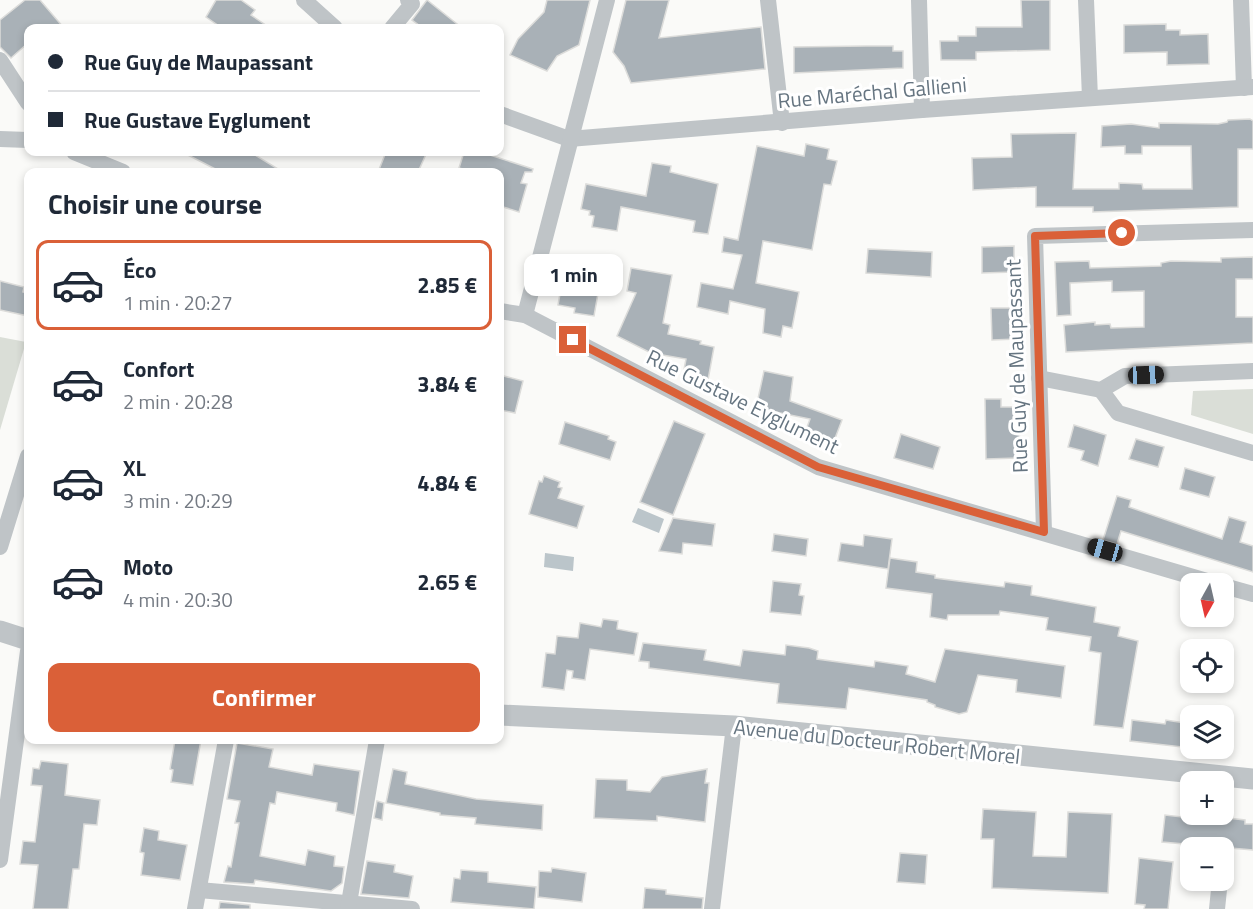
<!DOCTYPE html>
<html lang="fr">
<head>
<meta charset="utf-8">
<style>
	:root { --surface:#fff; --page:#f6f6f7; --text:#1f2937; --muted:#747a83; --line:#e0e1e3; --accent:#da6038 }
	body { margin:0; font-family:"Titillium Web",sans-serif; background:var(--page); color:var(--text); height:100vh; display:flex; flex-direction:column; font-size:22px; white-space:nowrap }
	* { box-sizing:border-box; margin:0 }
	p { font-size:20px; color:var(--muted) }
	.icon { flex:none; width:33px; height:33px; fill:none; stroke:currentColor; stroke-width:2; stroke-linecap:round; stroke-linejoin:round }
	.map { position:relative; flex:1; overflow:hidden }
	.sheet { position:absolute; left:24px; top:168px; width:480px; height:576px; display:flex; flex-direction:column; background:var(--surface); border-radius:12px; box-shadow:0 3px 9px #0003 }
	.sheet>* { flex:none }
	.guide { position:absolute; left:24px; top:24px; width:480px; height:132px; border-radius:12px; box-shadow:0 3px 9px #0003; display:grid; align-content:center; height:132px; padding:0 24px; background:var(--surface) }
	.needle { width:39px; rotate:188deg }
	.fabs { position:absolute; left:1180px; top:573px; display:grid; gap:12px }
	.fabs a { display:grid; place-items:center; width:54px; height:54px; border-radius:12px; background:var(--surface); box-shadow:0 3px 9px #0003; font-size:30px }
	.end { position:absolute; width:27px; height:27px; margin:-14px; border:8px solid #da6038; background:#fff; box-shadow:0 0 0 3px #fff }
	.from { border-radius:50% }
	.bubble { position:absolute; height:42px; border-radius:12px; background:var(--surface); box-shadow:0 3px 9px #0003; font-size:20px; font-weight:700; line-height:42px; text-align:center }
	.car { position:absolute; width:18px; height:36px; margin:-18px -9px; border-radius:8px; box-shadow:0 0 4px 2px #0007; background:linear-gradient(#222 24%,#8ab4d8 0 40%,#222 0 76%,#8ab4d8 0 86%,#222 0) }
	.guide b { display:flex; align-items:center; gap:21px; height:57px; font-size:22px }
	.guide b+b { border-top:2px solid var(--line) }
	.guide i { width:15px; height:15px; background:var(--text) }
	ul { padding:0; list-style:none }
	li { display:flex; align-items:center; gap:18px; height:90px; margin:0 12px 9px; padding:0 12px; border:3px solid transparent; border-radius:12px }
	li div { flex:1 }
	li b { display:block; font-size:22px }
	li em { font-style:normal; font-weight:700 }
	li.selected { border-color:var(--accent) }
	li>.icon { width:54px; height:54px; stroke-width:1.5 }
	h2 { padding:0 24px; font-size:27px; line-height:72px }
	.primary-button { display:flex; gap:12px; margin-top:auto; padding:12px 24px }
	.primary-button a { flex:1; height:69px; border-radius:12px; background:var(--accent); color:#fff; font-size:24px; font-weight:700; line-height:69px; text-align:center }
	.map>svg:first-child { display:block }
</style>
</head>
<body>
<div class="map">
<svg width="1253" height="909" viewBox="0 0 1253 909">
	<rect width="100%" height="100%" fill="#fafaf8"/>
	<g fill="#daded7">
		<path d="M0,337L26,342L0,430Z"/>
		<path d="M1253,389V434L1191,415L1193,391Z"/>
	</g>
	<g fill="#bbc5ca">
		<path d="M638,508L664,519L659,533L632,522Z"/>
		<path d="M545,553L574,557L573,571L544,567Z"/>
	</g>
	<g fill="#a9b1b7" stroke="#dcdcda" stroke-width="1.5">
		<path d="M25,0H40L64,28H28V43L11,58L0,47V20Z"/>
		<path d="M216,0H241L255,10L251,15L270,28H222L206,17Z"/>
		<path d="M427,0L462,28H423L412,20Z"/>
		<path d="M547,0H590L579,45L557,56L547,71L510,55L518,39L544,12Z"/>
		<path d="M626,0H669L659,38L761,27L765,69L631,83L624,66L613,52Z"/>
		<path d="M1021,0H1050V50L976,52V60H941L940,41H958V36H976V27H1022Z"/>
		<path d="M1166,24V30H1180V35L1208,34L1209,64L1167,65V52L1124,53V25Z"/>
		<path d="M866,46H893V51H903V68L794,73V47Z"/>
		<path d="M1250,119L1253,121V149H1238V207L1093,212V207H1036V187L973,190L972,158L1012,157L1011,134L1076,133L1073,189H1119V183L1142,184L1143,189H1192L1191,146H1142V154H1125V146L1101,147L1102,126L1131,124L1159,128V123L1218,124L1227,122L1228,120Z"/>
		<path d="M806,144L829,149L827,159L837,161L831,185L824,184L812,250L763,241L756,283L799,292L792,328L783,326L781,337L763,333L765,309L730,301L728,314L697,307L701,283L733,289L742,255L722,252L724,237L738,240L757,146L804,156Z"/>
		<path d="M182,152H250L283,172H221Z"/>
		<path d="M386,152H427L418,172H378Z"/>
		<path d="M464,152H491L490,155L533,169L532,172H525L521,183L527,184L519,212L500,206V172H474L459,168Z"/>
		<path d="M652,163L671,166L670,172L718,184L708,234L693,232L695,221L621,207L617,231L592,227L594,216L589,215L590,211L581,209L586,184L646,196Z"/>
		<path d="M1014,246V272L982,273V247Z"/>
		<path d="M868,249L932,252L931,277L866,273Z"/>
		<path d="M1253,257V279H1236V317H1253V343L1066,352L1064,325L1095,322V325L1110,324L1111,328L1144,327V291L1112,292V281L1070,283L1071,315L1057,316L1055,262L1089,261L1090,268L1161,266V263L1171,261L1221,262V258Z"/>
		<path d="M565,265L584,269L583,275L601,277L594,316L574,313L575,308L558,305Z"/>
		<path d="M631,268L672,275L663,323L670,325L668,334L701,341L700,344L714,347L708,380L683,375L686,359L651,353L617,336L636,293L627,291Z"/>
		<path d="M0,281L24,287L23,292L28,293V316L0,310Z"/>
		<path d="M991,308H1016L1017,339L992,340Z"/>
		<path d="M764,371L793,377L790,401L842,420L834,441L806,430L810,419L756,408Z"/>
		<path d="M500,375L523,381L515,413L500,410Z"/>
		<path d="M985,399H1001V407H1019L1020,458L986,459Z"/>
		<path d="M674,421L705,434L673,515L640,502Z"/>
		<path d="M565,422L609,436L608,439L616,442L610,460L559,444Z"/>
		<path d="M1074,425L1106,435L1098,466L1081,460L1084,451L1068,447Z"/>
		<path d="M901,434L940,447L933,469L894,458Z"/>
		<path d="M1136,439L1164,447L1158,467L1129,459Z"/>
		<path d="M1185,468L1215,477L1209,497L1180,489Z"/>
		<path d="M544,476L560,482L558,487L562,488L558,498L584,506L577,528L529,514L539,481L542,482Z"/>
		<path d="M1117,496L1131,500L1129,507L1222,539L1229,517L1246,522L1240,542L1253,546V572L1121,531L1117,544L1103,540Z"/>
		<path d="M673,518L715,524L712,546L683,543L682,554L659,551Z"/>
		<path d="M774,534L808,539L806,556L772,551Z"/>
		<path d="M864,535L892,539L888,569L838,561L841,543L863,546Z"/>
		<path d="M890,558L917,562L916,572L935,575V578L1004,587L1005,582L1032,586L1031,595L1096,607L1094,622L1120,627L1118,636L1138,641L1123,728L1094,725L1101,653L1089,651L1091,637L1046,630L1048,618L1000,611L999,615H948L947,620L930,617L932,594L886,588Z"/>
		<path d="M773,581L801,584L799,595L804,596L801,615L770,612Z"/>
		<path d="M603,619L618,621L617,629L638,633L634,655L590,649L585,680L572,678L573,671L567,670L564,690L542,687L546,653L555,654L557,636L578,638L580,623L601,627Z"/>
		<path d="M643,643L706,650L704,660L740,666L743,650L785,655L786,645L809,648L818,651L817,659L874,667L875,661L908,666L906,674L935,682L945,649L1065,666L1061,698L1016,692L1017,680L978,675L967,712L959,714L935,707V705L927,702V700L849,688L846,709L777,703L779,684L649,668V662L639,661Z"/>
		<path d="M1132,720L1165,724L1166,720L1191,724V748L1130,741Z"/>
		<path d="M175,740H201L193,785L171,782L173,770L170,769Z"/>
		<path d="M237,743L273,749L269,767L312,775L314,764L360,771L354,815L336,811L337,803L277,792L275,804L270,803L260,856L305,865L308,850L335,856L334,866L344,867L342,883L331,891L255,880L254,884L224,882L228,866L231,867L239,823H235L240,801L227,799Z"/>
		<path d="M41,761L68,764L65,795L100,800L97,825L84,824L79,869H73L68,909H33L38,865L20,864L23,841L35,842L42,786L31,785L33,768L39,769Z"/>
		<path d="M393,769L407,772L405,784L476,799L543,805L542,830L475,824L476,818L440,815V813L386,803Z"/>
		<path d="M707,769L705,783H709L705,822L657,816V821L594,818L596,779L627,780V790L650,792L662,777Z"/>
		<path d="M377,801L384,803L382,820L374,818Z"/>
		<path d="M983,809L1036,812L1033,856L1066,857L1068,812L1112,814L1108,893L992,888L994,839H981Z"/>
		<path d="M1183,813L1245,820V824H1253V850L1162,842L1165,815L1182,817Z"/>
		<path d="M144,828L159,831L158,840L187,845L180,880L141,875L144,853L140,852Z"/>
		<path d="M900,853L927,855L925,884L897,882Z"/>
		<path d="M1139,858L1173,862L1168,909H1144L1145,905L1135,904Z"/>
		<path d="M367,861L395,865L394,872L413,876L409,898L361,894Z"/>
		<path d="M552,868L586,873L582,902L538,897L539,871L551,872Z"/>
		<path d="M461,870L488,872V882L536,887L534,909L451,902L454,878L460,879Z"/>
		<path d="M645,888L666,890V894L703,898L702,909H643Z"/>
		<path d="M220,902L250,905V909H219Z"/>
	</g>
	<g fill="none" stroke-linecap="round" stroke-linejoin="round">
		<g stroke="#bfc4c7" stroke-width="16">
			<path d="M304,0L335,28"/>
			<path d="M768,0L782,123"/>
			<path d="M919,0L922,110"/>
			<path d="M1086,0L1090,98"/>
			<path d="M1241,0L1244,88"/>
			<path d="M392,28L412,4L408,0"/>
			<path d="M0,60L28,103"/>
			<path d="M500,114L569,139L922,110L1253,87"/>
			<path d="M0,139L28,140"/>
			<path d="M74,152L123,172"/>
			<path d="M500,311L525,315L818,467L1217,584"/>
			<path d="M525,315L607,0"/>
			<path d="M1039,378L1101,390L1125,376L1253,371"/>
			<path d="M1101,390L1118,413L1253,453"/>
			<path d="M1044,532L1035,236L1253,230"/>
			<path d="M0,547L28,456"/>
			<path d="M1224,586L1253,594"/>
			<path d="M0,860L28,651"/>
			<path d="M199,890L412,909"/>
			<path d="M195,909L226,740"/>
			<path d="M348,909L377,740"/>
			<path d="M712,909L734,726"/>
			<path d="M1217,909L1220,880"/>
		</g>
		<g stroke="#bfc4c7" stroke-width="21">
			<path d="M0,631L28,640"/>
			<path d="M500,715L734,726L1253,779"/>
		</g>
	</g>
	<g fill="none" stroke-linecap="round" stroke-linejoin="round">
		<path stroke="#da6038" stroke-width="8" d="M573,340L818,467L1044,532L1035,236L1122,233"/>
	</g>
	<g text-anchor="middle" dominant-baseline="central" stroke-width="6" stroke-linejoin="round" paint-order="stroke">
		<g font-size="21" fill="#667581" stroke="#fff">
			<text transform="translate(872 92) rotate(-5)">Rue Maréchal Gallieni</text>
			<text transform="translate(1016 366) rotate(-92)">Rue Guy de Maupassant</text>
			<text transform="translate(743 401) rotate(26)">Rue Gustave Eyglument</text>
			<text transform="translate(877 741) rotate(6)">Avenue du Docteur Robert Morel</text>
		</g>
	</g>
</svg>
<div class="fabs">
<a><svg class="needle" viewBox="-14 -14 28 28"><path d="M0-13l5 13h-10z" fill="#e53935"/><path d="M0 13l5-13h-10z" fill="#747a83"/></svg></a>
<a><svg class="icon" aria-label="locate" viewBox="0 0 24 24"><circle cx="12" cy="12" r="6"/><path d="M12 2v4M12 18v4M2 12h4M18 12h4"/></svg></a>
<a><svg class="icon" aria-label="layers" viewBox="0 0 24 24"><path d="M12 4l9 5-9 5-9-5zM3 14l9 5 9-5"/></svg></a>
<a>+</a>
<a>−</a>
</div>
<i class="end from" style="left:1122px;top:233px"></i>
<i class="end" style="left:573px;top:340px"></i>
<div class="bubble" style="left:524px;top:254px;width:99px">1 min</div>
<i class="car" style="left:1146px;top:375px;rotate:88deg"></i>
<i class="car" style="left:1105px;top:550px;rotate:286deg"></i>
<div class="guide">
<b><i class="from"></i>Rue Guy de Maupassant</b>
<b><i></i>Rue Gustave Eyglument</b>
</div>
<section class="sheet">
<h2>Choisir une course</h2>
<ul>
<li class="selected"><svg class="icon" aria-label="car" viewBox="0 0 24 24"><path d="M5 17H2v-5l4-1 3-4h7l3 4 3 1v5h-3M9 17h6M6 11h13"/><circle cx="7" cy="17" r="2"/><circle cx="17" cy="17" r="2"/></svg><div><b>Éco</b><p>1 min · 20:27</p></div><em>2.85 €</em></li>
<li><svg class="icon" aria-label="car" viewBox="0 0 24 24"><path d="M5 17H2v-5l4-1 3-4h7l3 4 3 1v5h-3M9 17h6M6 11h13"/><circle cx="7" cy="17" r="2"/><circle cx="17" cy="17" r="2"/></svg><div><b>Confort</b><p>2 min · 20:28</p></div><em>3.84 €</em></li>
<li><svg class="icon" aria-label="car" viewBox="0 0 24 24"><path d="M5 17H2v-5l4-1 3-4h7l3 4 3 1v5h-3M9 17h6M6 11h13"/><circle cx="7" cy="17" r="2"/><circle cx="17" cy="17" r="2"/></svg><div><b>XL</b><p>3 min · 20:29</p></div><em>4.84 €</em></li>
<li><svg class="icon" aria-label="car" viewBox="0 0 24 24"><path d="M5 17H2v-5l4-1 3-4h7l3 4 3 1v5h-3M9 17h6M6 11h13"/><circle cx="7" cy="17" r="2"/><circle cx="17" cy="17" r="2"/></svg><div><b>Moto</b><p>4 min · 20:30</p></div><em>2.65 €</em></li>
</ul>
<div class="primary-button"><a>Confirmer</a></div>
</section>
</div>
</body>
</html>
